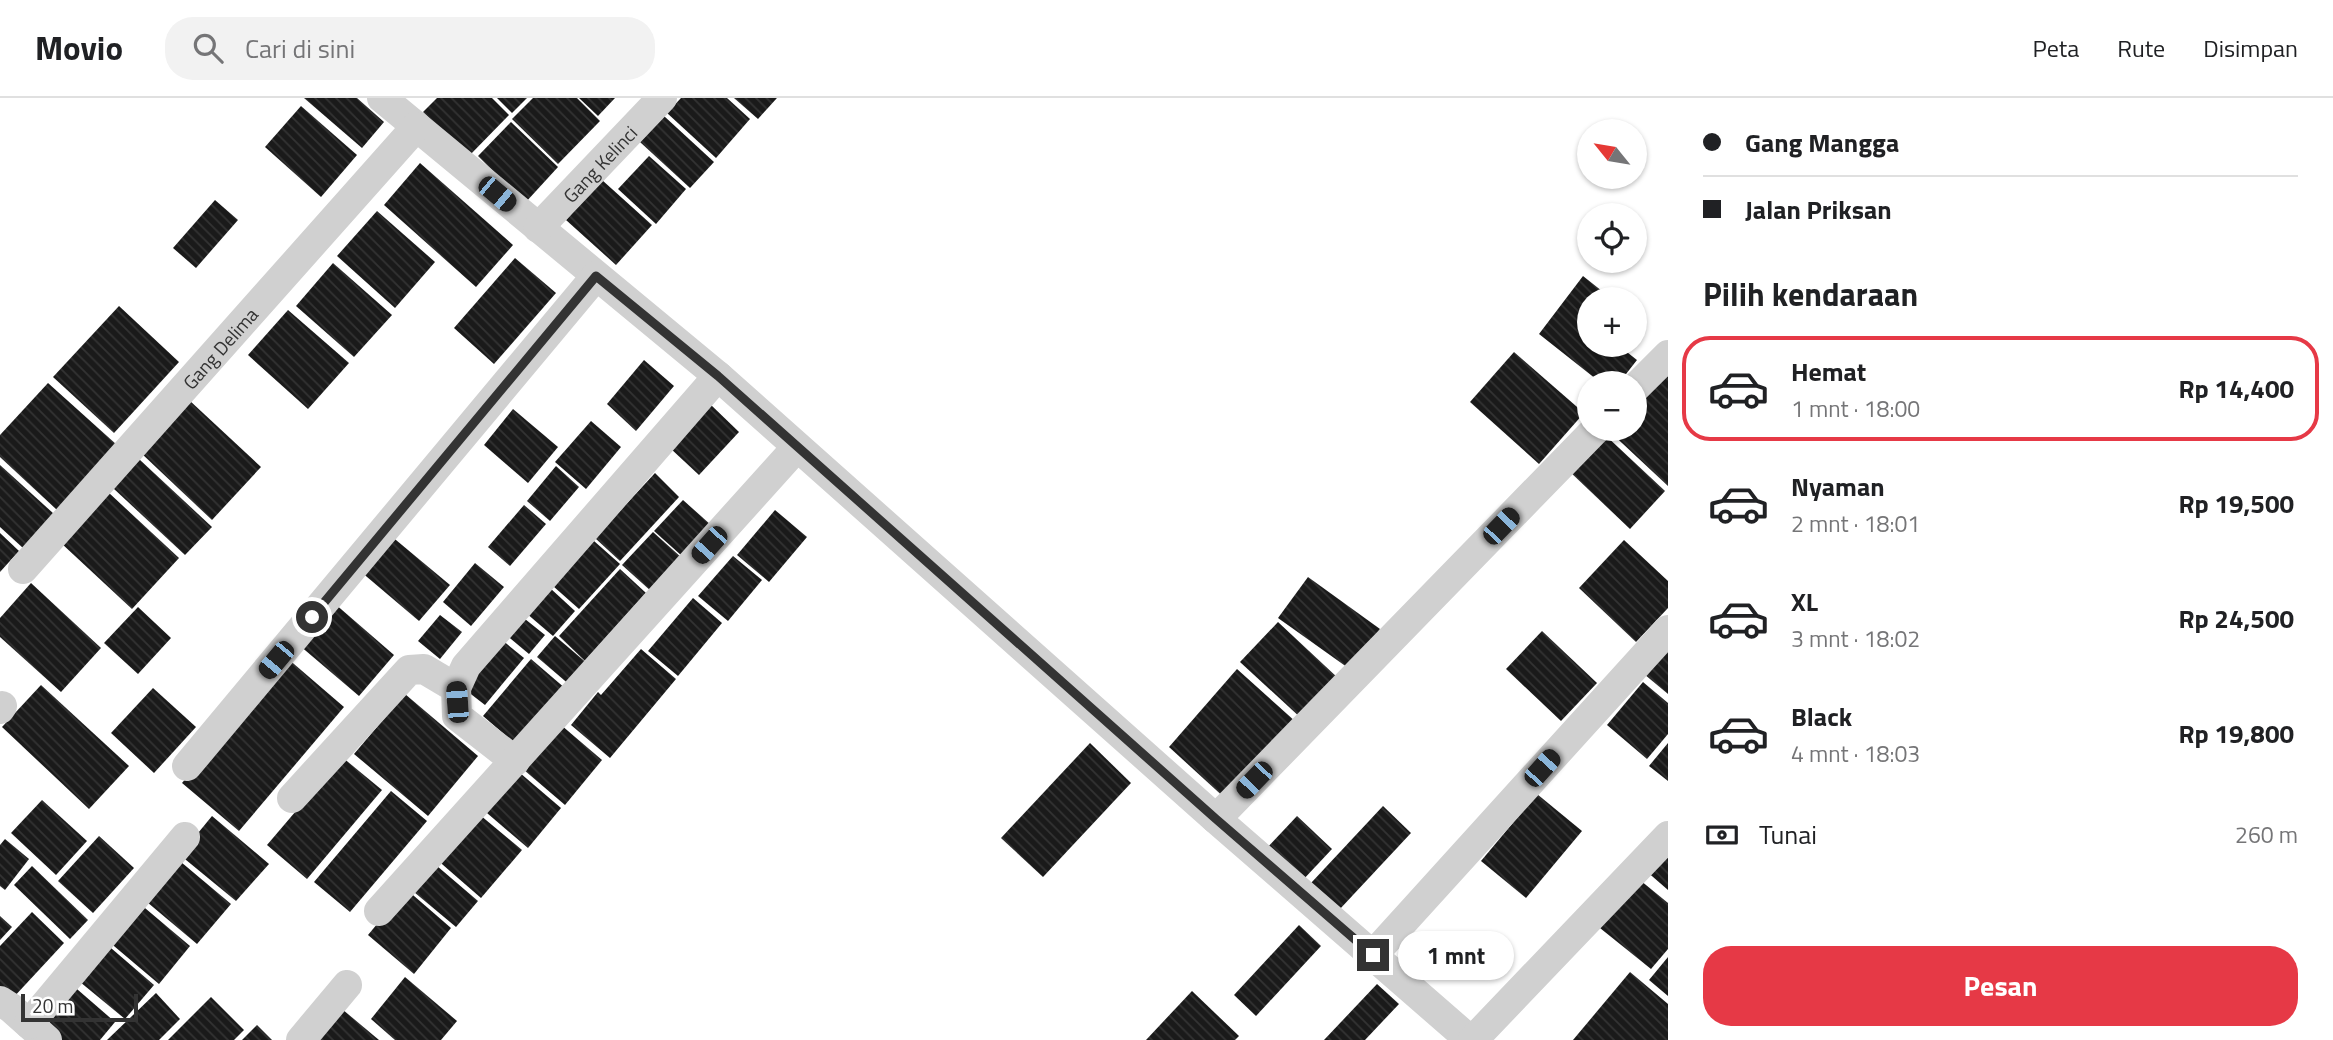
<!DOCTYPE html>
<html lang="id">
<head>
<meta charset="utf-8">
<style>
	:root { --surface:#fff; --page:#f2f2f2; --text:#202124; --muted:#757577; --line:#e0e0e0; --accent:#e63946 }
	body { margin:0; font-family:"Titillium Web",sans-serif; background:var(--page); color:var(--text); height:100vh; display:flex; flex-direction:column; font-size:26px; white-space:nowrap }
	* { box-sizing:border-box; margin:0 }
	p { font-size:23px; color:var(--muted) }
	.icon { flex:none; width:38px; height:38px; fill:none; stroke:currentColor; stroke-width:2; stroke-linecap:round; stroke-linejoin:round }
	.map { position:relative; flex:1; overflow:hidden }
	.sheet { display:flex; flex-direction:column; background:var(--surface); width:665px }
	.sheet>* { flex:none }
	.guide { display:grid; align-content:center; height:154px; padding:0 35px; background:var(--surface) }
	.needle { width:46px; rotate:300deg }
	.tools { position:absolute; left:1577px; top:21px; display:grid; gap:14px }
	.tools a { display:grid; place-items:center; width:70px; height:70px; border-radius:50%; background:var(--surface); box-shadow:0 2px 5px #0004; font-size:35px }
	.scale { position:absolute; left:21px; bottom:18px; width:117px; box-sizing:border-box; padding-left:7px; border:4px solid #333; border-top:0; font-size:19px; line-height:24px; white-space:nowrap; color:#333; -webkit-text-stroke:5px #fff; paint-order:stroke }
	.end { position:absolute; width:32px; height:32px; margin:-16px; border:9px solid #333; background:#fff; box-shadow:0 0 0 4px #fff }
	.from { border-radius:50% }
	.bubble { position:absolute; height:49px; border-radius:24px; background:var(--surface); box-shadow:0 2px 5px #0004; font-size:23px; font-weight:700; line-height:49px; text-align:center }
	.car { position:absolute; width:21px; height:42px; margin:-21px -10px; border-radius:9px; box-shadow:0 0 5px 2px #0007; background:linear-gradient(#222 24%,#8ab4d8 0 40%,#222 0 76%,#8ab4d8 0 86%,#222 0) }
	.guide b { display:flex; align-items:center; gap:24px; height:66px; font-size:26px }
	.guide b+b { border-top:2px solid var(--line) }
	.guide i { width:18px; height:18px; background:var(--text) }
	ul { padding:0; list-style:none }
	li { display:flex; align-items:center; gap:21px; height:105px; margin:0 14px 10px; padding:0 21px; border:4px solid transparent; border-radius:28px }
	li div { flex:1 }
	li b { display:block; font-size:26px }
	li em { font-style:normal; font-weight:700 }
	li.active { border-color:var(--accent) }
	li>.icon { width:63px; height:63px; stroke-width:1.5 }
	h2 { padding:0 35px; font-size:32px; line-height:84px }
	.pay { display:flex; align-items:center; gap:18px; height:77px; padding:0 35px; font-size:26px }
	.pay p { margin-inline-start:auto }
	.action { display:flex; gap:14px; margin-top:auto; padding:14px 35px }
	.action a { flex:1; height:80px; border-radius:28px; background:var(--accent); color:#fff; font-size:28px; font-weight:700; line-height:80px; text-align:center }
	header { display:flex; align-items:center; gap:42px; box-sizing:border-box; height:98px; padding:0 35px; background:var(--surface); border-bottom:2px solid var(--line) }
	header strong { font-size:33px }
	nav { display:flex; gap:38px; margin-inline-start:auto; font-size:24px }
	.search { width:490px; height:63px; background:var(--page); display:flex; align-items:center; gap:18px; box-sizing:border-box; padding:0 24px; border-radius:28px; color:var(--muted); font-size:26px }
	main { display:flex; flex:1; min-height:0 }
	.map>svg:first-child { display:block }
</style>
</head>
<body>
<header>
<strong>Movio</strong>
<div class="search"><svg class="icon" aria-label="search" viewBox="0 0 24 24"><circle cx="10" cy="10" r="6"/><path d="M15 15l6 6"/></svg>Cari di sini</div>
<nav><a>Peta</a><a>Rute</a><a>Disimpan</a></nav>
</header>
<main>
<div class="map">
<svg width="1668" height="942" viewBox="0 0 1668 942">
	<defs>
		<pattern id="building-back-hatch" width="6" height="6" patternUnits="userSpaceOnUse" patternTransform="scale(1.75)"><rect width="6" height="6" fill="#1a1a1a"/><path d="M-1 5l2 2M0 0l6 6M5-1l2 2" fill="none" stroke="#333"/></pattern>
	</defs>
	<rect width="100%" height="100%" fill="#fff"/>
	<g fill="url(#building-back-hatch)">
		<path d="M304,0H357L384,24L362,50Z"/>
		<path d="M437,0H492L509,17L468,59L423,14Z"/>
		<path d="M497,0H527L512,15Z"/>
		<path d="M533,0H577L600,23L558,66L512,21Z"/>
		<path d="M579,0H615L598,18Z"/>
		<path d="M681,0H727L750,21L716,60L667,15Z"/>
		<path d="M734,0H777L758,21Z"/>
		<path d="M301,8L357,57L321,99L265,49Z"/>
		<path d="M664,18L714,64L690,90L640,44Z"/>
		<path d="M511,24L558,69L525,105L478,58Z"/>
		<path d="M649,58L686,91L656,126L618,91Z"/>
		<path d="M420,65L513,147L476,189L384,107Z"/>
		<path d="M602,82L652,127L616,167L566,122Z"/>
		<path d="M215,102L238,122L196,170L173,150Z"/>
		<path d="M377,113L435,164L395,210L337,158Z"/>
		<path d="M515,160L556,195L494,266L454,230Z"/>
		<path d="M333,165L392,217L354,259L296,208Z"/>
		<path d="M1583,178L1612,201H1589V247H1618L1637,262L1619,285H1601L1539,236Z"/>
		<path d="M119,208L179,264L114,335L53,279Z"/>
		<path d="M288,212L349,265L308,311L248,257Z"/>
		<path d="M1514,254L1584,315L1539,366L1470,304Z"/>
		<path d="M644,262L674,288L636,333L607,306Z"/>
		<path d="M1668,278V388L1607,331H1634V299Z"/>
		<path d="M48,285L117,347L57,412L0,359V337Z"/>
		<path d="M189,302L261,369L212,422L141,355Z"/>
		<path d="M710,306L739,334L699,377L670,350Z"/>
		<path d="M513,311L558,349L528,385L484,347Z"/>
		<path d="M591,323L621,349L586,391L555,364Z"/>
		<path d="M1603,335L1665,393L1630,431L1568,372Z"/>
		<path d="M139,361L212,429L185,457L113,390Z"/>
		<path d="M0,367L54,416L23,450L0,429Z"/>
		<path d="M556,368L579,389L550,423L527,403Z"/>
		<path d="M655,375L679,399L620,463L595,440Z"/>
		<path d="M108,394L179,460L132,511L61,445Z"/>
		<path d="M683,402L711,427L682,458L654,433Z"/>
		<path d="M524,407L546,426L510,468L488,449Z"/>
		<path d="M775,412L807,439L769,484L737,457Z"/>
		<path d="M653,434L682,460L652,494L622,467Z"/>
		<path d="M0,435L19,453L0,474Z"/>
		<path d="M390,437L450,487L419,523L360,473Z"/>
		<path d="M1624,442L1668,483V510L1636,544L1579,490Z"/>
		<path d="M594,443L620,466L579,511L553,488Z"/>
		<path d="M733,458L762,482L728,523L698,498Z"/>
		<path d="M475,465L504,489L471,528L443,504Z"/>
		<path d="M620,471L646,495L585,563L559,538Z"/>
		<path d="M1308,479L1380,531L1351,572L1278,520Z"/>
		<path d="M31,485L101,550L61,594L0,539V520Z"/>
		<path d="M550,490L575,513L553,538L526,515Z"/>
		<path d="M693,500L722,525L678,578L648,553Z"/>
		<path d="M334,505L394,557L359,598L299,547Z"/>
		<path d="M138,509L171,540L138,576L104,545Z"/>
		<path d="M440,517L462,534L440,561L418,543Z"/>
		<path d="M520,517L545,537L529,556L505,536Z"/>
		<path d="M1278,524L1339,581L1302,621L1240,564Z"/>
		<path d="M1542,533L1597,585L1561,623L1506,571Z"/>
		<path d="M555,538L588,566L571,588L537,559Z"/>
		<path d="M502,542L524,560L485,607L463,590Z"/>
		<path d="M1668,547V596L1644,576Z"/>
		<path d="M641,551L676,581L610,660L571,627L598,594L601,597Z"/>
		<path d="M287,560L344,609L239,733L182,685Z"/>
		<path d="M531,561L566,591L518,648L483,618Z"/>
		<path d="M1237,571L1296,624L1227,702L1169,649Z"/>
		<path d="M1643,584L1668,605V636L1647,661L1607,627Z"/>
		<path d="M41,587L129,668L89,711L2,629Z"/>
		<path d="M153,590L196,629L154,675L111,635Z"/>
		<path d="M405,596L478,658L428,718L354,656Z"/>
		<path d="M554,621L602,662L565,707L517,666Z"/>
		<path d="M1090,645L1131,685L1043,779L1001,740Z"/>
		<path d="M1668,645V683L1649,668Z"/>
		<path d="M342,659L382,692L307,781L267,747Z"/>
		<path d="M513,669L561,710L528,750L480,709Z"/>
		<path d="M391,693L427,723L350,814L314,784Z"/>
		<path d="M1537,696L1582,733L1526,800L1481,763Z"/>
		<path d="M42,702L87,743L56,777L11,735Z"/>
		<path d="M1383,708L1411,735L1339,812L1311,785Z"/>
		<path d="M474,712L522,752L481,800L435,760Z"/>
		<path d="M212,718L269,766L236,803L180,757Z"/>
		<path d="M1297,718L1332,751L1301,784L1266,751Z"/>
		<path d="M99,738L134,770L93,815L58,783Z"/>
		<path d="M5,741L29,761L5,792L0,788V747Z"/>
		<path d="M1668,745V792L1645,772Z"/>
		<path d="M175,759L231,806L197,846L141,799Z"/>
		<path d="M430,762L478,803L456,829L408,789Z"/>
		<path d="M32,768L88,822L70,841L14,787Z"/>
		<path d="M1635,778L1668,805V851L1651,871L1595,826Z"/>
		<path d="M406,791L451,830L414,876L368,837Z"/>
		<path d="M139,805L190,848L159,886L108,843Z"/>
		<path d="M32,814L64,845L12,901L0,890V848Z"/>
		<path d="M0,818L12,829L0,842Z"/>
		<path d="M1299,827L1321,848L1256,918L1234,897Z"/>
		<path d="M104,844L154,887L125,921L74,879Z"/>
		<path d="M1668,859V898L1649,882Z"/>
		<path d="M1630,874L1668,906V942H1573Z"/>
		<path d="M405,879L457,923L441,942H395L371,921Z"/>
		<path d="M70,885L115,924L100,942H58L37,924Z"/>
		<path d="M1377,886L1399,906L1365,942H1324Z"/>
		<path d="M1192,893L1239,938L1235,942H1146Z"/>
		<path d="M156,895L180,921L159,942H107Z"/>
		<path d="M211,899L244,932L234,942H168Z"/>
		<path d="M336,906L379,942H312Z"/>
		<path d="M257,927L272,942H242Z"/>
	</g>
	<g fill="none" stroke-linecap="round" stroke-linejoin="round">
		<g stroke="#d0d0d0" stroke-width="30">
			<path d="M382,0L718,278L1216,721L1470,942"/>
			<path id="s1" d="M538,130L662,0"/>
			<path d="M1634,291L1668,257"/>
			<path id="s2" d="M23,471L416,29"/>
			<path d="M0,611L2,608"/>
			<path d="M515,663L457,618L456,590L466,568L718,278"/>
			<path d="M187,668L596,178"/>
			<path d="M292,700L409,572L424,571L456,590"/>
			<path d="M1216,721L1596,331"/>
			<path d="M379,813L797,349"/>
			<path d="M1373,857L1668,532"/>
			<path d="M0,903L11,910L47,942"/>
			<path d="M29,926L185,739"/>
			<path d="M301,942L347,887"/>
			<path d="M1473,942L1668,738"/>
		</g>
	</g>
	<g fill="none" stroke-linecap="round" stroke-linejoin="round">
		<path stroke="#333" stroke-width="9" d="M312,519L596,178L718,278L1216,721L1373,857"/>
	</g>
	<g text-anchor="middle" dominant-baseline="central" stroke-width="7" stroke-linejoin="round" paint-order="stroke">
		<g font-size="19" fill="#333" stroke="#fff">
			<text stroke="none"><textPath href="#s1" startOffset="89">Gang Kelinci</textPath></text>
			<text stroke="none"><textPath href="#s2" startOffset="296">Gang Delima</textPath></text>
		</g>
	</g>
</svg>
<div class="tools">
<a><svg class="needle" viewBox="-14 -14 28 28"><path d="M0-13l5 13h-10z" fill="#e53935"/><path d="M0 13l5-13h-10z" fill="#757577"/></svg></a>
<a><svg class="icon" aria-label="locate" viewBox="0 0 24 24"><circle cx="12" cy="12" r="6"/><path d="M12 2v4M12 18v4M2 12h4M18 12h4"/></svg></a>
<a>+</a>
<a>−</a>
</div>
<div class="scale">20 m</div>
<i class="end from" style="left:312px;top:519px"></i>
<i class="end" style="left:1373px;top:857px"></i>
<div class="bubble" style="left:1398px;top:833px;width:116px">1 mnt</div>
<i class="car" style="left:497px;top:96px;rotate:130deg"></i>
<i class="car" style="left:1501px;top:428px;rotate:44deg"></i>
<i class="car" style="left:709px;top:447px;rotate:222deg"></i>
<i class="car" style="left:276px;top:562px;rotate:220deg"></i>
<i class="car" style="left:457px;top:604px;rotate:356deg"></i>
<i class="car" style="left:1542px;top:670px;rotate:42deg"></i>
<i class="car" style="left:1254px;top:682px;rotate:224deg"></i>
</div>
<section class="sheet">
<div class="guide">
<b><i class="from"></i>Gang Mangga</b>
<b><i></i>Jalan Priksan</b>
</div>
<h2>Pilih kendaraan</h2>
<ul>
<li class="active"><svg class="icon" aria-label="car" viewBox="0 0 24 24"><path d="M5 17H2v-5l4-1 3-4h7l3 4 3 1v5h-3M9 17h6M6 11h13"/><circle cx="7" cy="17" r="2"/><circle cx="17" cy="17" r="2"/></svg><div><b>Hemat</b><p>1 mnt · 18:00</p></div><em>Rp 14,400</em></li>
<li><svg class="icon" aria-label="car" viewBox="0 0 24 24"><path d="M5 17H2v-5l4-1 3-4h7l3 4 3 1v5h-3M9 17h6M6 11h13"/><circle cx="7" cy="17" r="2"/><circle cx="17" cy="17" r="2"/></svg><div><b>Nyaman</b><p>2 mnt · 18:01</p></div><em>Rp 19,500</em></li>
<li><svg class="icon" aria-label="car" viewBox="0 0 24 24"><path d="M5 17H2v-5l4-1 3-4h7l3 4 3 1v5h-3M9 17h6M6 11h13"/><circle cx="7" cy="17" r="2"/><circle cx="17" cy="17" r="2"/></svg><div><b>XL</b><p>3 mnt · 18:02</p></div><em>Rp 24,500</em></li>
<li><svg class="icon" aria-label="car" viewBox="0 0 24 24"><path d="M5 17H2v-5l4-1 3-4h7l3 4 3 1v5h-3M9 17h6M6 11h13"/><circle cx="7" cy="17" r="2"/><circle cx="17" cy="17" r="2"/></svg><div><b>Black</b><p>4 mnt · 18:03</p></div><em>Rp 19,800</em></li>
</ul>
<div class="pay"><svg class="icon" aria-label="cash" viewBox="0 0 24 24"><path d="M3 7h18v10H3z"/><circle cx="12" cy="12" r="2"/></svg>Tunai<p>260 m</p></div>
<div class="action"><a>Pesan</a></div>
</section>
</main>
</body>
</html>
